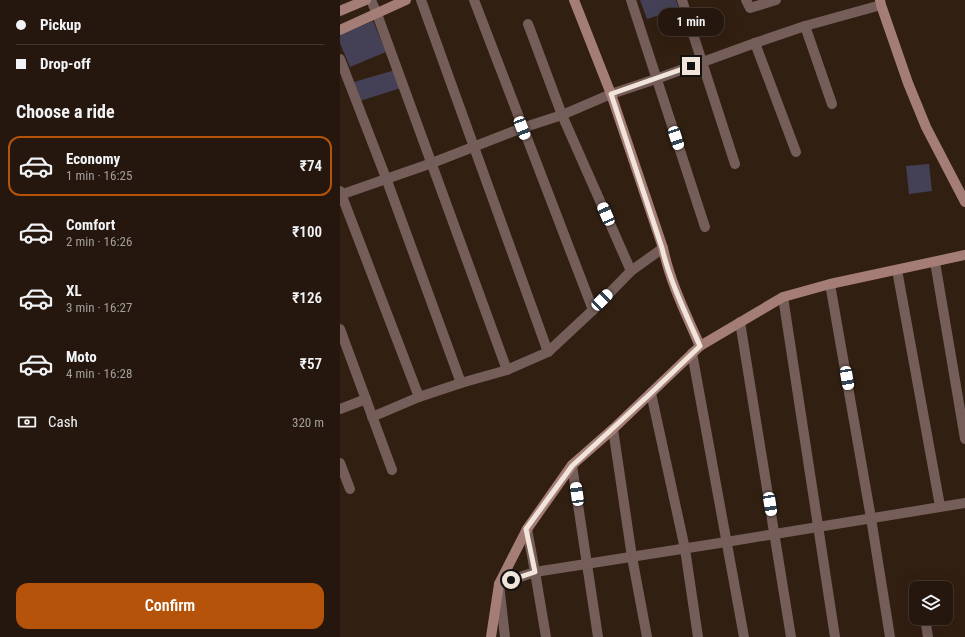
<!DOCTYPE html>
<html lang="en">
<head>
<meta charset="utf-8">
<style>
	:root { --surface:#25170d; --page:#2d2016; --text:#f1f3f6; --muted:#a39f9d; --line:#42362e; --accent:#b45309 }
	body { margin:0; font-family:"Roboto Condensed",sans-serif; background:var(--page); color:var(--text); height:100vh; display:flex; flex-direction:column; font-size:15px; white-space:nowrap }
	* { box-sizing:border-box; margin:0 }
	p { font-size:13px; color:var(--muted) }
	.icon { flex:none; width:22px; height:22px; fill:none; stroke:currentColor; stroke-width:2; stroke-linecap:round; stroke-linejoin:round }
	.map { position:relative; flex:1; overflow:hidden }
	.side { display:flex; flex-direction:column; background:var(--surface); width:340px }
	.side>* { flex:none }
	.guide { display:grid; align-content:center; height:88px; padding:0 16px; background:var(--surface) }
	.buttons { position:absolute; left:569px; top:581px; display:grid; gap:8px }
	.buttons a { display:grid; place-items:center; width:44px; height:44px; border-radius:8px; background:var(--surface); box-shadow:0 4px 16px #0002,0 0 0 1px var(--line); font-size:20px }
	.end { position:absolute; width:18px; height:18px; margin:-9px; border:5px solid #f1e4db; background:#111; box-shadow:0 0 0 2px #111 }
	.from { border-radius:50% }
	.bubble { position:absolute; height:28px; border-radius:12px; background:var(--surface); box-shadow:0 4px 16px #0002,0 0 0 1px var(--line); font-size:13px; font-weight:600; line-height:28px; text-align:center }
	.car { position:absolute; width:12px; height:24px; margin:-12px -6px; border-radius:5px; box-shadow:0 0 3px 1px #0007; background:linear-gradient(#fff 24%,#345 0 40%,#fff 0 76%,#345 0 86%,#fff 0) }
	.guide b { display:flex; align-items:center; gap:14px; height:38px; font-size:15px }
	.guide b+b { border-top:1px solid var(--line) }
	.guide i { width:10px; height:10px; background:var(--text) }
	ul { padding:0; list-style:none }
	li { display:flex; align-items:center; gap:12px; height:60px; margin:0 8px 6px; padding:0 8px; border:2px solid transparent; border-radius:12px }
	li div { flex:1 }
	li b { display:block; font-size:15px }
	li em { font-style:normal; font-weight:600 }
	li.selected { border-color:var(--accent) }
	li>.icon { width:36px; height:36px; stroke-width:1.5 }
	h2 { padding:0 16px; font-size:18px; line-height:48px }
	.pay { display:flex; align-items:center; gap:10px; height:44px; padding:0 16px; font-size:15px }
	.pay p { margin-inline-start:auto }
	.button { display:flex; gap:8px; margin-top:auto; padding:8px 16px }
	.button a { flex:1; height:46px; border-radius:12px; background:var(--accent); color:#fff; font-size:16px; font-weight:600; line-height:46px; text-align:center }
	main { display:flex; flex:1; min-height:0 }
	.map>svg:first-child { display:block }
</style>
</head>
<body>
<main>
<section class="side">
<div class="guide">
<b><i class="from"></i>Pickup</b>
<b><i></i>Drop-off</b>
</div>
<h2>Choose a ride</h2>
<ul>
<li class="selected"><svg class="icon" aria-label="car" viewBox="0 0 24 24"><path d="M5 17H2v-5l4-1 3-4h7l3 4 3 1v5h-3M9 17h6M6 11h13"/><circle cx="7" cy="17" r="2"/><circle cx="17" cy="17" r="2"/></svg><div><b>Economy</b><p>1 min · 16:25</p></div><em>₹74</em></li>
<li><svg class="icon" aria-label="car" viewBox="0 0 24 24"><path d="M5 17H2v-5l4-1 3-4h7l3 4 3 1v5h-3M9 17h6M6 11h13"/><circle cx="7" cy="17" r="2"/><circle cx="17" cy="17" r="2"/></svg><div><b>Comfort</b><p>2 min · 16:26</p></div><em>₹100</em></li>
<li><svg class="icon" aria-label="car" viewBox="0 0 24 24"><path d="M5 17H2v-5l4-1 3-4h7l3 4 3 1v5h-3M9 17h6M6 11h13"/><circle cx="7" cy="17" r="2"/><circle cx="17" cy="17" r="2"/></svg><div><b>XL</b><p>3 min · 16:27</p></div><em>₹126</em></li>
<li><svg class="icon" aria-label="car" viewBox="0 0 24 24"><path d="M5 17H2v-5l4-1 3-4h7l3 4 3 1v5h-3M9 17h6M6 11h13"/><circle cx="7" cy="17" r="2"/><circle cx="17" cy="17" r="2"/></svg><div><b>Moto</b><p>4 min · 16:28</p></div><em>₹57</em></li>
</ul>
<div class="pay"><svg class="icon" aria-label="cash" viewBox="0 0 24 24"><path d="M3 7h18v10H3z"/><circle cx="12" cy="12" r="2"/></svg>Cash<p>320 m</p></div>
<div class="button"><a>Confirm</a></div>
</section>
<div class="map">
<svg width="625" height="637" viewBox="0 0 625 637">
	<rect width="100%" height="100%" fill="#311f11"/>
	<g fill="#444156">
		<path d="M300,0H336L339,9L307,19Z"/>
		<path d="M33,21L46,52L10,67L0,43V35Z"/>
		<path d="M55,70L61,88L20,101L14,82Z"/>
		<path d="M589,164L592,191L569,194L566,166Z"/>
	</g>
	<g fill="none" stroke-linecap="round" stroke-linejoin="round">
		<g stroke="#755d59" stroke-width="10">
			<path d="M31,0L37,14L167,370"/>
			<path d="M81,0L208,352"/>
			<path d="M134,0L253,310"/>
			<path d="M291,0L365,227"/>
			<path d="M342,0L395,164"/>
			<path d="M406,0L410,8L436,0"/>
			<path d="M188,24L222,115L291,271"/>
			<path d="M465,26L492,104"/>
			<path d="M415,43L456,152"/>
			<path d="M0,59L46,178L121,383"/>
			<path d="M0,191L79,397"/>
			<path d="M0,195L92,163L182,128L222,115L271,94L316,79L415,43L465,26L541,5"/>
			<path d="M595,262L625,439"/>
			<path d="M557,270L600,506"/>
			<path d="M490,284L531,518L550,637"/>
			<path d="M443,297L495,637"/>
			<path d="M400,322L451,637"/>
			<path d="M0,329L52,470"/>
			<path d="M352,353L404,637"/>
			<path d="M311,393L345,549L358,637"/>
			<path d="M0,409L26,399"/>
			<path d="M32,417L79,397L121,383L167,370L208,352L253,310L291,271L323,248"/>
			<path d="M273,429L292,557L307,637"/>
			<path d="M0,463L10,489"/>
			<path d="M232,465L258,637"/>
			<path d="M187,529L195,572L206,637"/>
			<path d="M579,585L580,588"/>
			<path d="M585,618L588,637"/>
			<path d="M165,637L159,584L195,572L386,542L625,503"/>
		</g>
		<g stroke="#a47d77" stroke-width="10">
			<path d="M234,0L271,94L323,248C330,282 346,314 360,346"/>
			<path d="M540,0L541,5L568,83L586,127L625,202"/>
			<path d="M0,11L26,0"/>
			<path d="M0,30L66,0"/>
			<path d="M151,637L159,584L187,529L232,465L273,429L360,346L443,297L490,284L625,255"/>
		</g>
	</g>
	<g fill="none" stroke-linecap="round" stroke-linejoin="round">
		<path stroke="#f1e4db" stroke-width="5" d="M171,580L195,572L186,529L232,466L311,393L360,346C346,314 330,282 322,248L271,94L351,66"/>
	</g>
</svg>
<div class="buttons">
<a><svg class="icon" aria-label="layers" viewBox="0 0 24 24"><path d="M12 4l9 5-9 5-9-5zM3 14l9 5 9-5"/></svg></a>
</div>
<i class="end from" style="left:171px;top:580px"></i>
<i class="end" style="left:351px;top:66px"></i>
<div class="bubble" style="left:318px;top:8px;width:66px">1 min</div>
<i class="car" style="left:182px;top:128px;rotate:159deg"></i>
<i class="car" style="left:336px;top:138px;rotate:162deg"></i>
<i class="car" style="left:266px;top:214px;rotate:336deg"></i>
<i class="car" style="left:262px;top:300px;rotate:45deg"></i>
<i class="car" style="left:507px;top:378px;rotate:170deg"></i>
<i class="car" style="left:237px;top:494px;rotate:352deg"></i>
<i class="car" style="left:430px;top:504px;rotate:171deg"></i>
</div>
</main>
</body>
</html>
